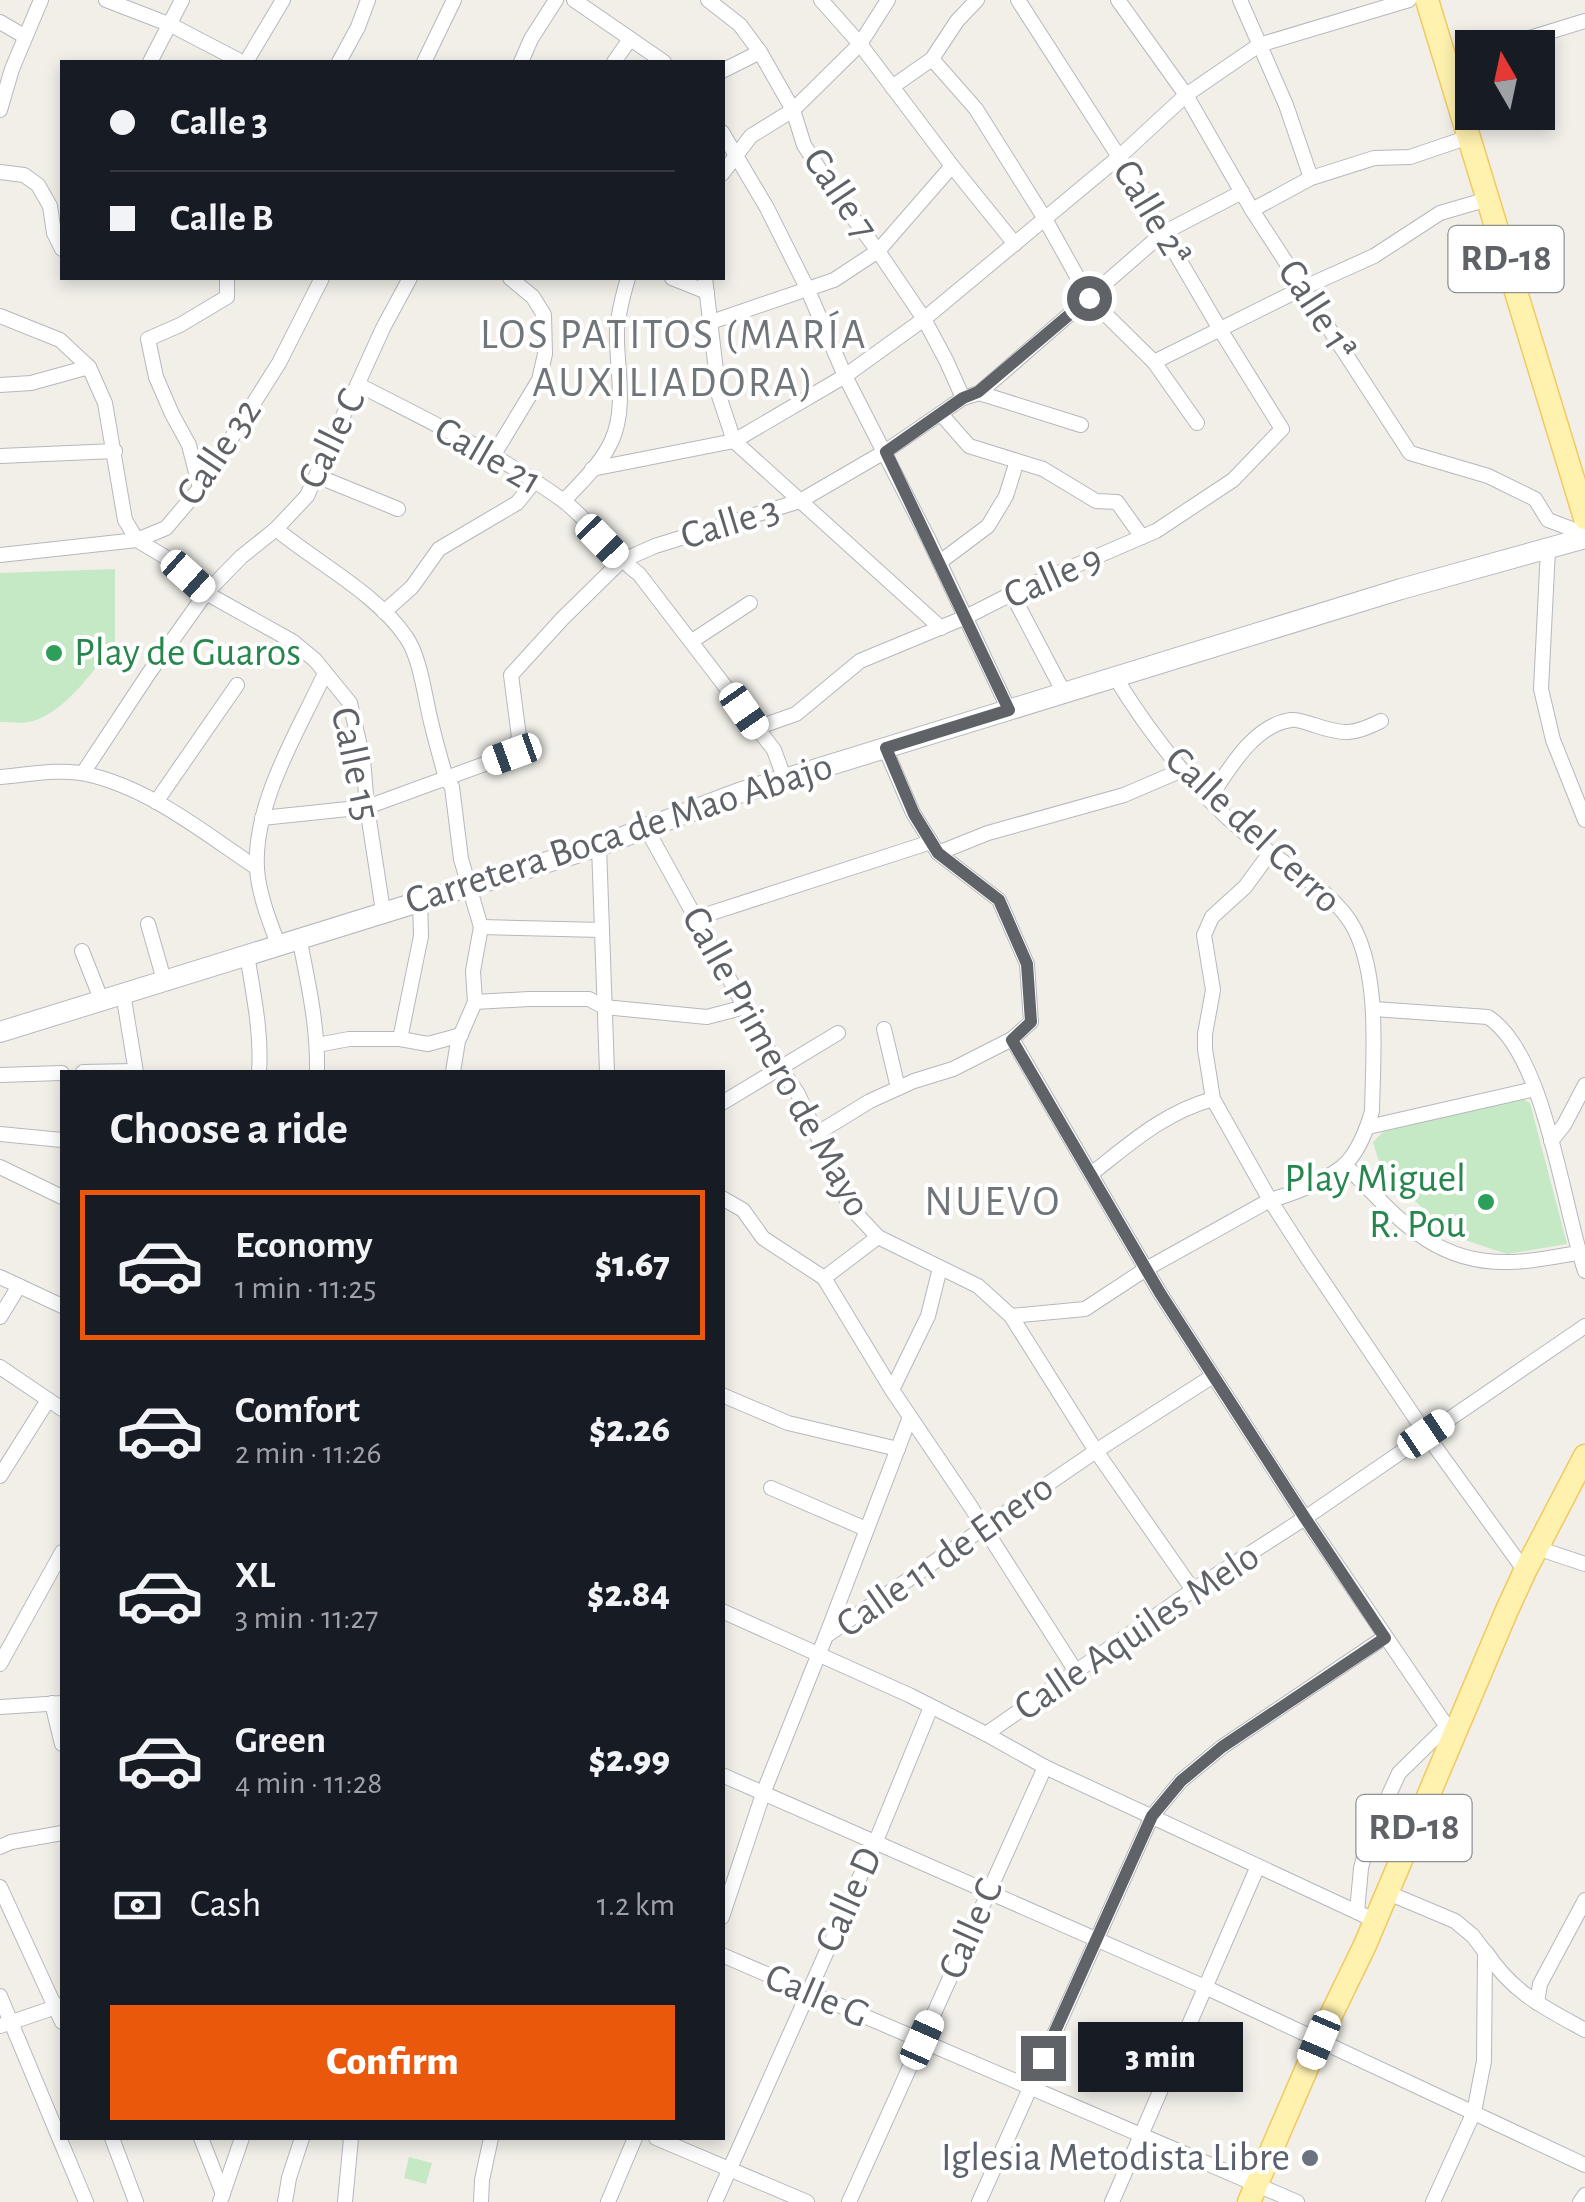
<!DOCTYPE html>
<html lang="en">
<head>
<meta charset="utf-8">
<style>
	:root { --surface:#171b24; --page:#242831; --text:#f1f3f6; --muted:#9ea1a6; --line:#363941; --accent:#ea580c }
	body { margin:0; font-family:"Alegreya Sans",sans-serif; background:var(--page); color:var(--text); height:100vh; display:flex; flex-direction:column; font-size:38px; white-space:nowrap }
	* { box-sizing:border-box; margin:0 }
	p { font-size:32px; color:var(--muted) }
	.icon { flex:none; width:55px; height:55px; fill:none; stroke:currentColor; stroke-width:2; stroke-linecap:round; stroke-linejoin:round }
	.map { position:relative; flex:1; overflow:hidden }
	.panel { position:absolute; left:60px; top:1070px; width:665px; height:1070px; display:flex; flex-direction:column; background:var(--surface); border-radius:0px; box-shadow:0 5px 15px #0003 }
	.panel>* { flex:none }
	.guide { position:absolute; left:60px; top:60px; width:665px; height:220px; border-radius:0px; box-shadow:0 5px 15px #0003; display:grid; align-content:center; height:220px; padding:0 50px; background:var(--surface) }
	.needle { width:65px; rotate:351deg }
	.fabs { position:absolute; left:1455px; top:30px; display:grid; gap:20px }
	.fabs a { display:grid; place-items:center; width:100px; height:100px; border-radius:0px; background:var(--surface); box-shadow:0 5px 15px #0003; font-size:50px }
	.end { position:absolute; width:45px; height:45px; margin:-22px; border:12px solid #5f6368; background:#fff; box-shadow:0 0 0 5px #fff }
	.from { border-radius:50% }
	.bubble { position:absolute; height:70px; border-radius:0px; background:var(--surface); box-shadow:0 5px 15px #0003; font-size:32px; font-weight:800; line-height:70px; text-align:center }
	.car { position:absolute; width:30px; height:60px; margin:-30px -15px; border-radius:12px; box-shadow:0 0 8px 2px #0007; background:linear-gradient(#fff 24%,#345 0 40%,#fff 0 76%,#345 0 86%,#fff 0) }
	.guide b { display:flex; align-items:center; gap:35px; height:95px; font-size:38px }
	.guide b+b { border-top:2px solid var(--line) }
	.guide i { width:25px; height:25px; background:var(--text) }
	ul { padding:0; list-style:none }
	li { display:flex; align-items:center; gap:30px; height:150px; margin:0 20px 15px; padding:0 30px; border:5px solid transparent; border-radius:0px }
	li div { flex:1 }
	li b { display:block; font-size:38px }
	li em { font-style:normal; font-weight:800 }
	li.selected { border-color:var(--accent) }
	li>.icon { width:90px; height:90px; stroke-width:1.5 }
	h2 { padding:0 50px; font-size:45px; line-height:120px }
	.pay { display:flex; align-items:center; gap:25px; height:110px; padding:0 50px; font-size:38px }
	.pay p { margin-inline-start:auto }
	.button { display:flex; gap:20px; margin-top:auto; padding:20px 50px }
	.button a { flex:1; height:115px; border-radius:0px; background:var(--accent); color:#fff; font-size:40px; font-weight:800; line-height:115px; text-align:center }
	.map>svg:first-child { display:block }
</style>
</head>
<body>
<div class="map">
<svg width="1585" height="2202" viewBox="0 0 1585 2202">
	<rect width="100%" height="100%" fill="#f1efe8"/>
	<g fill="#c5e8c5">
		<path d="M115,569V642C96,668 65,712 33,721C23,724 10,722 0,722V573Z"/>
		<path d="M1519,1097L1530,1103L1567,1244L1507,1254L1450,1235L1381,1168L1373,1142L1383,1132Z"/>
		<path d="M409,2157L432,2163L426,2184L404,2178Z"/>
	</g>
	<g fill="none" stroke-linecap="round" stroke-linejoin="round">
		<defs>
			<g id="street">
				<path d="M106,0L171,25L242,62"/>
				<path d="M574,0L664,62"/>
				<path d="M708,0L740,25L760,52L793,110L804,145L835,194L878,251L924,319L946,360L963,398"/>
				<path d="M821,0L860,44L952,166L1015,244"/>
				<path d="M1118,0L1186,95L1252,210L1410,453L1488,476L1535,499L1548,520L1585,534"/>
				<path d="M1240,0L1286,105L1311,178"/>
				<path d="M0,22L24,36"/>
				<path d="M1497,48L1585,21"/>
				<path d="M932,59L976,109L1045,219L1089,298L1154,362L1197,423"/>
				<path d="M150,62L182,0"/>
				<path d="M246,62L283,0"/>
				<path d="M339,62L358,27L368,0"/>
				<path d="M424,62L454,0"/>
				<path d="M521,62L531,39L556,0"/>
				<path d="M614,62L630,39"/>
				<path d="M1446,63L1472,55"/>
				<path d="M722,71L760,52"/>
				<path d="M892,87L932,59L957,21L977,0"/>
				<path d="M0,110L12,69L41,0"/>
				<path d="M722,132L767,208L807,288L845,376L929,540L1009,710"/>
				<path d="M0,172L24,175L38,185L50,206L54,233L62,249"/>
				<path d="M722,174L751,136L793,110L860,44L888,0"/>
				<path d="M1252,210L1311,178L1374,158L1410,157L1469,137"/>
				<path d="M672,278L707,292"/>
				<path d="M705,278L719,396L734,441L941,628"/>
				<path d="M0,316L60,340L89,367L105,403L125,520L137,540L170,560L206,593L292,641L315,660L350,703L363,759L367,807L383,911"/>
				<path d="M711,322L834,280L878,251L952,166"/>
				<path d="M1154,362L1303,288L1374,256L1440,213L1488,199"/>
				<path d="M0,385L31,383L89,367"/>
				<path d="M359,385C427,420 498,454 561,499C590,520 609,552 639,574L774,750L785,780"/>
				<path d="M979,393L1081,425"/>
				<path d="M941,414L969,446L1043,469L1096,501L1117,502L1142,537"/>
				<path d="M0,456L115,451"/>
				<path d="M493,456L539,380L545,354L544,315L533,297L510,278"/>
				<path d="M592,469L734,441L845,376L924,319L1119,157L1186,95L1259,45L1409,0"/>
				<path d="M317,476L398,509"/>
				<path d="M200,488L189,445L172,414L156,377L148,339L180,325L227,297V278"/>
				<path d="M564,501C581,482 602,463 612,440C627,406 616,367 617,331C618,313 623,295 628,278"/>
				<path d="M276,529C316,562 377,594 406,637C421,658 425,700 432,726C436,743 441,760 446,778L452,787L461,859L481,927L473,971L475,1002L458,1041L453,1072"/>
				<path d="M1548,549L1541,689L1553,740L1585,820"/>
				<path d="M0,555L137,540L166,528L200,488L279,363L322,278"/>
				<path d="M940,562L988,526L1006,496L1017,461"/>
				<path d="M1012,594L1064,693"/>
				<path d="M384,612L412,587L439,549L517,503L534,482"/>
				<path d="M692,641L750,603"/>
				<path d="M756,728L796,714L860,661L966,617L1021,589L1156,531L1233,480L1282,429L1221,331L1119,157L1018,0"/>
				<path d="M83,773L149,673L206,593L241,557L276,529L307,496L383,328L410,278"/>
				<path d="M0,777C25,775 62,768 86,774C150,788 204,833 257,868"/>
				<path d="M1209,799C1228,771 1253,725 1291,720C1298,719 1307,723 1314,725C1344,735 1353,735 1381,721"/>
				<path d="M156,802L237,685"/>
				<path d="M262,818L367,807L512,754L519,737L511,675L562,619L621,561L655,546L800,501L886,451L963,398L979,393L1163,233L1242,192"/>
				<path d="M645,826L769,1051L798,1094L850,1207L878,1237L978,1286L1011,1316L1096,1451L1193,1590"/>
				<path d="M599,846L607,1072"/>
				<path d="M938,853L988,833L1124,795L1180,771"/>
				<path d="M1270,853L1245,887L1212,917L1204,935L1213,990L1205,1034V1049L1213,1099L1270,1200L1306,1256L1426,1434L1525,1571"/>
				<path d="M696,918L931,842"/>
				<path d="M148,924L164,980"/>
				<path d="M481,927L602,930"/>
				<path d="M299,937C308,982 318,1026 317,1072"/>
				<path d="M278,944C269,920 259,895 257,869C253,803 298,732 325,673"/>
				<path d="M82,951L101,999"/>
				<path d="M247,954C253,993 262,1033 259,1072"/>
				<path d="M123,993L136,1072"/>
				<path d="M475,1002L529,999H589L604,1007L707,1017L745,1007"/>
				<path d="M1374,1009L1488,1017C1546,1055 1562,1204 1585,1271"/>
				<path d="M884,1029L898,1088"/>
				<path d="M400,1039L421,936L420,900"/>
				<path d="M1012,1039L1160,1293L1305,1518L1454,1737"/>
				<path d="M317,1045L349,1039H400L428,1044L461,1035"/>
				<path d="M83,1072L135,1071"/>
				<path d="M0,1075L62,1073"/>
				<path d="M722,1103L838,1033"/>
				<path d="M1368,1127L1535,1089"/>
				<path d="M0,1134L62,1140"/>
				<path d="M816,1134L870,1101L914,1081L953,1069L1012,1039L1031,1022L1027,964L999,900L938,853L913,813L885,748"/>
				<path d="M1551,1141L1564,1125L1585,1085"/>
				<path d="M1345,1165C1395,1214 1431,1264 1509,1262C1532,1262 1556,1256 1579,1253"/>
				<path d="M0,1167L62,1197"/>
				<path d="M1091,1174C1131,1143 1163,1113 1213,1099"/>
				<path d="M722,1198L743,1210L763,1238L824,1278L892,1390L969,1504L1077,1673"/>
				<path d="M0,1277L62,1306"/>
				<path d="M824,1278L878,1237"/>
				<path d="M1011,1316L1085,1309L1146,1269L1270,1200C1294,1194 1322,1182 1342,1167C1357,1155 1367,1129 1372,1111C1373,1056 1380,981 1355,930C1337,892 1279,862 1247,835C1193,790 1152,737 1115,677"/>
				<path d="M0,1317L19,1286"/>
				<path d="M0,1367L62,1409"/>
				<path d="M892,1390L928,1316L940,1268"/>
				<path d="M722,1395L788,1423L898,1449"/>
				<path d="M0,1476L48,1400"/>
				<path d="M771,1488L866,1529"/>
				<path d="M1537,1548L1585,1564"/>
				<path d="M722,1611L909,1695L986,1734L1045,1767L1374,1920"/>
				<path d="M826,1636L910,1417"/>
				<path d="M0,1664L62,1552"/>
				<path d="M52,1703L62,1744"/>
				<path d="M0,1707L62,1703"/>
				<path d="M986,1734L1193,1590L1305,1518L1585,1326"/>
				<path d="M722,1775L1205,1987L1585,2165"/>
				<path d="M0,1847L11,1842L62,1833"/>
				<path d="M0,1887L62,2022"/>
				<path d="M1386,1892L1455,1921L1473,1936L1485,1952L1484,2061L1474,2112L1433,2202"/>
				<path d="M1357,1912L1361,1868L1369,1838L1399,1773L1447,1726"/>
				<path d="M722,1917L764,1791L826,1636L1096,1451L1213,1376"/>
				<path d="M1486,1952C1513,1993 1543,2007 1585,2030"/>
				<path d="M722,1955L1297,2202"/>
				<path d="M0,1996L86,2202"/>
				<path d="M1537,2003L1540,1984L1585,1900"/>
				<path d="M0,2026L62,2005"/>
				<path d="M112,2138L136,2202"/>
				<path d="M201,2138L223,2194"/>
				<path d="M656,2138L807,2202"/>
				<path d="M220,2202L242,2138"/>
				<path d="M285,2202L289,2178L302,2138"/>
				<path d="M345,2202L351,2138"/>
				<path d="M481,2202L482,2180L491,2138"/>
				<path d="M608,2202L635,2138"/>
				<path d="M715,2202L876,1841L931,1707"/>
				<path d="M849,2202L1045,1767"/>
				<path d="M979,2202L1152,1816L1181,1781L1222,1747L1385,1637"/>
				<path d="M1112,2202L1258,1866"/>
				<path d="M1580,2202L1585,2195"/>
			</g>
			<path id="secondary" d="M0,1032L599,846L739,793L1401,589L1585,538"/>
			<g id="primary">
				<path d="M1427,0L1585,518"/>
				<path d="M1249,2202L1319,2040L1365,1945L1507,1610L1525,1571L1585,1456"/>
			</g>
		</defs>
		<use href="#street" stroke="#b5b8bc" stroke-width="16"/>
		<use href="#secondary" stroke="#b6babf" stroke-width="22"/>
		<use href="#primary" stroke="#f2c960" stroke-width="25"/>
		<use href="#street" stroke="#fff" stroke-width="14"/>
		<use href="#secondary" stroke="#fff" stroke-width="20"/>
		<use href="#primary" stroke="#fff2af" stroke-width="22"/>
	</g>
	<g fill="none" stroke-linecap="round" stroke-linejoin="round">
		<path stroke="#5f6368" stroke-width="12" d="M1043,2058L1152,1816L1181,1781L1222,1747L1385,1638L1305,1518L1160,1293L1012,1040L1031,1022L1027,964L999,900L938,853L914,814L886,748L1009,710L886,452L963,398L978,392L1089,298"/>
	</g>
	<g fill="#2e9e5b" stroke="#fff" stroke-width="4">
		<circle cx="54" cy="653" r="10"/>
		<circle cx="1486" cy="1202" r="10"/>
	</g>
	<circle fill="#6b7280" stroke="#fff" stroke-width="4" cx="1310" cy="2158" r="10"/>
	<g text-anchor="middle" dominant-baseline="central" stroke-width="8" stroke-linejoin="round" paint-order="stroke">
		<g fill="#fff" stroke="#8f9295" stroke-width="2.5">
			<rect x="1448.5" y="226" width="115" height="66" rx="8"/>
			<rect x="1356.5" y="1795" width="115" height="66" rx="8"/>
		</g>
		<g font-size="38" font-weight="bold" fill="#5f6368">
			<text x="1506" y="259">RD-18</text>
			<text x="1414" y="1828">RD-18</text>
		</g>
		<g font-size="40" fill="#5f6368" stroke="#fff">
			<text transform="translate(840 194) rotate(56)">Calle 7</text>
			<text transform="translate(1152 213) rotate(59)">Calle 2ª</text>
			<text transform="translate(1317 310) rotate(57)">Calle 1ª</text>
			<text transform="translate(332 439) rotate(-64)">Calle C</text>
			<text transform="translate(219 452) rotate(-56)">Calle 32</text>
			<text transform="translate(488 456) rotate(30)">Calle 21</text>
			<text transform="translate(730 523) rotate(-17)">Calle 3</text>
			<text transform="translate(1053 577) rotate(-24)">Calle 9</text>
			<text transform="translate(355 764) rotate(78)">Calle 15</text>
			<text transform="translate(1253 830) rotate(43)">Calle del Cerro</text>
			<text transform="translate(619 834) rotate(-18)">Carretera Boca de Mao Abajo</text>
			<text transform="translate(776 1062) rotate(61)">Calle Primero de Mayo</text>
			<text transform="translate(945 1556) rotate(-35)">Calle 11 de Enero</text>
			<text transform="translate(1137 1632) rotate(-34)">Calle Aquiles Melo</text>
			<text transform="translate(849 1900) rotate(-66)">Calle D</text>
			<text transform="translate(971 1929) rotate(-66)">Calle C</text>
			<text transform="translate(817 1996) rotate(23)">Calle G</text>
		</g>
		<g font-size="40" fill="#27864d" stroke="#fff" text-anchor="start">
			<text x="74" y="653">Play de Guaros</text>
			<text x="1466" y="1179" text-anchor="end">Play Miguel<tspan x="1466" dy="46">R. Pou</tspan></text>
		</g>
		<g font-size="40" fill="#5b616d" stroke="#fff" text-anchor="end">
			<text x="1290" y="2158">Iglesia Metodista Libre</text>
		</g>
		<g font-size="42" letter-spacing="2.5" fill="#70757a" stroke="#fff">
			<text x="674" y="335">LOS PATITOS (MARÍA<tspan x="674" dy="48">AUXILIADORA)</tspan></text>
			<text x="993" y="1202">NUEVO</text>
		</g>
	</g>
</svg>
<div class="fabs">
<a><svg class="needle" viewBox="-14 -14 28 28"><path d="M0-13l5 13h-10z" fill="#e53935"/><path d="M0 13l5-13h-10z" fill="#9ea1a6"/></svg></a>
</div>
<i class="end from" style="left:1089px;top:298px"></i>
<i class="end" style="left:1043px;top:2058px"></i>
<div class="bubble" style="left:1078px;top:2022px;width:165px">3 min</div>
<i class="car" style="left:602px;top:541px;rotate:136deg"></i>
<i class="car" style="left:188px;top:576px;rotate:132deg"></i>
<i class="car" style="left:744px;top:711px;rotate:145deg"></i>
<i class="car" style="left:512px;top:754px;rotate:250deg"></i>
<i class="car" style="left:1426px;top:1434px;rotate:56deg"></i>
<i class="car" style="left:922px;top:2040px;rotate:24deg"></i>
<i class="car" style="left:1319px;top:2040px;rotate:203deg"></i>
<div class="guide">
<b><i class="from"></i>Calle 3</b>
<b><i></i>Calle B</b>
</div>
<section class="panel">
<h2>Choose a ride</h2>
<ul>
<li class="selected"><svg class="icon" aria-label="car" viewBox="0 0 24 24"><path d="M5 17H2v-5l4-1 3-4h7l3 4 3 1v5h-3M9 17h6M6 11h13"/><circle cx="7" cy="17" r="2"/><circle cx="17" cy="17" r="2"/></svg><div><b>Economy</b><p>1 min · 11:25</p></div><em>$1.67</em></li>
<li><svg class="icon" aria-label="car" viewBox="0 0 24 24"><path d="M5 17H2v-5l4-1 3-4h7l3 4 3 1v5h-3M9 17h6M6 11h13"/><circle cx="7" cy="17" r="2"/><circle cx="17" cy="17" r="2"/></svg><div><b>Comfort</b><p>2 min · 11:26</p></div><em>$2.26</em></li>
<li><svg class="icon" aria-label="car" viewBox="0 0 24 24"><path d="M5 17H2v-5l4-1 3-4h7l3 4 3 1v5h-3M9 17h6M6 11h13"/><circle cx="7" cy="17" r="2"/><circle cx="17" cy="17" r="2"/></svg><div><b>XL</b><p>3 min · 11:27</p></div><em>$2.84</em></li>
<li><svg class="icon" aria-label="car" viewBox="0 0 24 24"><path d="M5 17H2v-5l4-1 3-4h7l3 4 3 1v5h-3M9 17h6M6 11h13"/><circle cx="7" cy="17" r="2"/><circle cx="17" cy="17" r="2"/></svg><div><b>Green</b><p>4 min · 11:28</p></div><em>$2.99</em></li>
</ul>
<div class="pay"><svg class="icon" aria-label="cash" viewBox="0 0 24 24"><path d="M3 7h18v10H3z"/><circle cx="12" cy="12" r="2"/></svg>Cash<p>1.2 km</p></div>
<div class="button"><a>Confirm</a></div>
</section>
</div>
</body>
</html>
